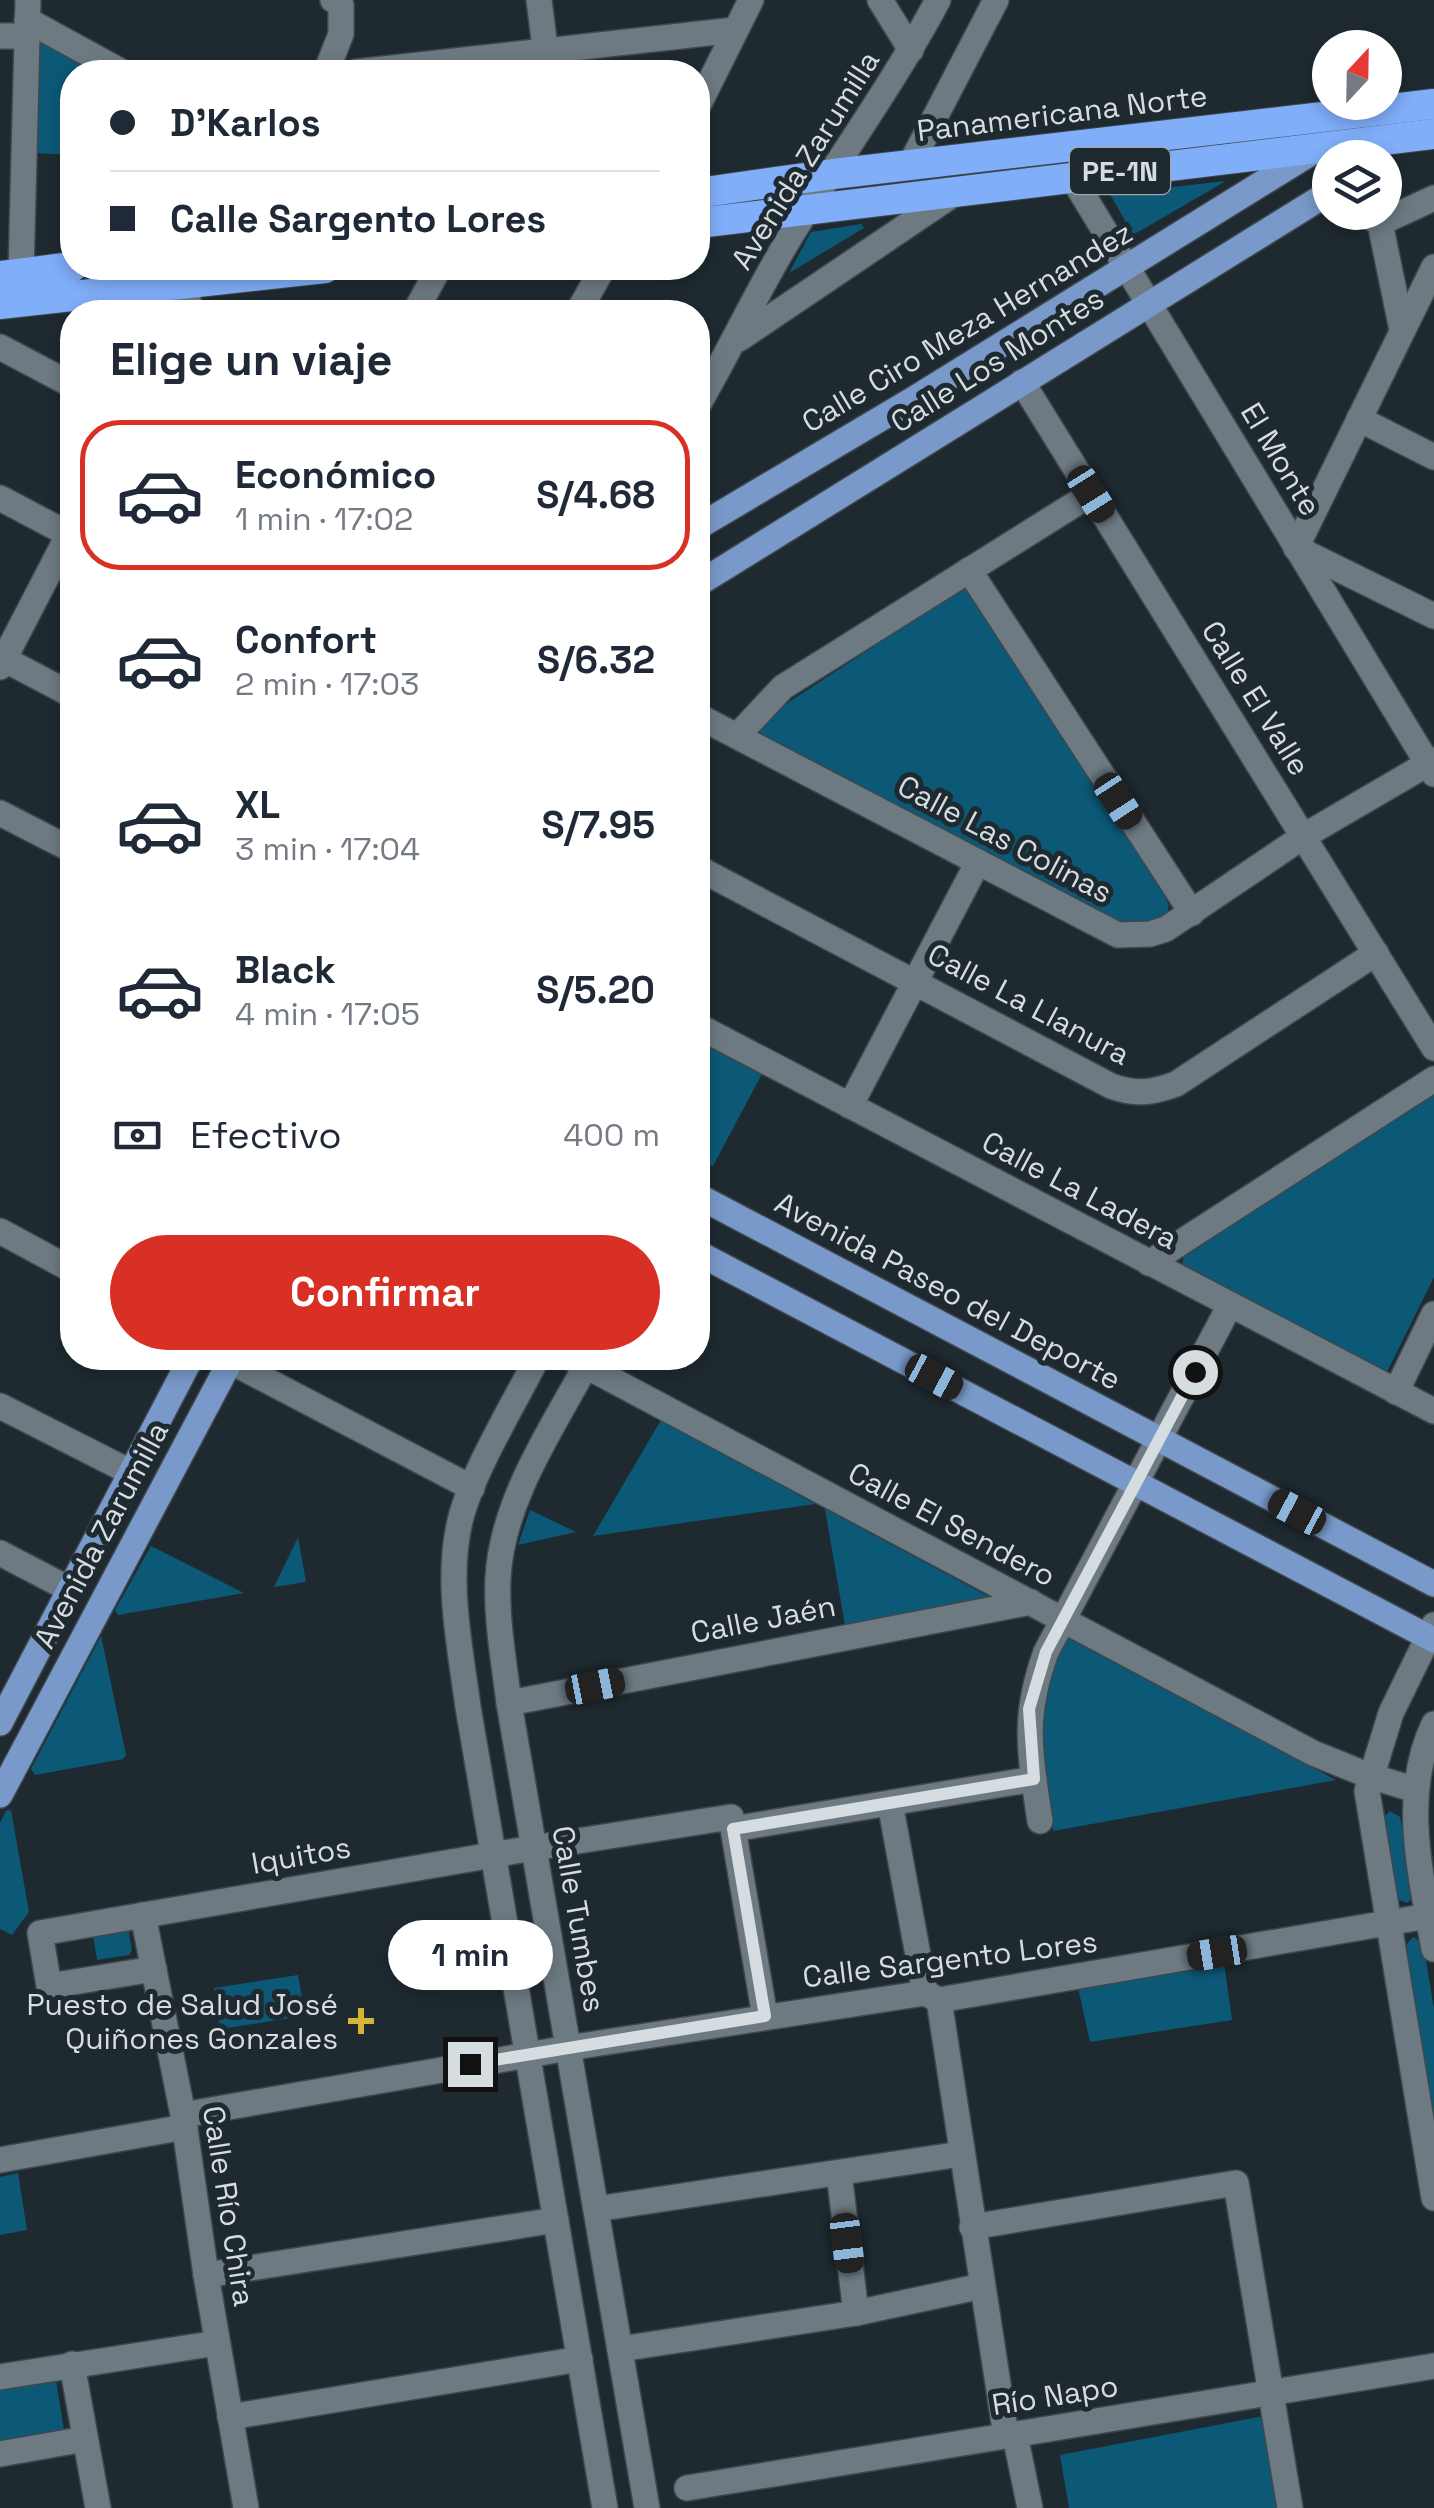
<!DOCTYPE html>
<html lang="es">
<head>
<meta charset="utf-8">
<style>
	:root { --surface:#fff; --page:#f2f2f3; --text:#1f2937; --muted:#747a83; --line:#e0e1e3; --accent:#d93025 }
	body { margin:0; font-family:"Space Grotesk",sans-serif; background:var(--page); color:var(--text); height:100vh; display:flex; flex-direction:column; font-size:38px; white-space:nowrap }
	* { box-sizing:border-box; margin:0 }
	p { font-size:32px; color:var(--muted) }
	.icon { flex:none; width:55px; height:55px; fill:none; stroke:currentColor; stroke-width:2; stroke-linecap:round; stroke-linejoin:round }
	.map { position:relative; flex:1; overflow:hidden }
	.drawer { position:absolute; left:60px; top:300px; width:650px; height:1070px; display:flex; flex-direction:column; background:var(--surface); border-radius:40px; box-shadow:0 5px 15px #0003 }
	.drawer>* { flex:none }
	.hud { position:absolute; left:60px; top:60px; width:650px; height:220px; border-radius:40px; box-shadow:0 5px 15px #0003; display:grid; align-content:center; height:220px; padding:0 50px; background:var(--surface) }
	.needle { width:65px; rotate:22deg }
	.buttons { position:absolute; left:1312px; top:30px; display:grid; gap:20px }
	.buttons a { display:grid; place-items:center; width:90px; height:90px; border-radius:50%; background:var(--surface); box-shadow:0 5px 15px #0003; font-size:50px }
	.end { position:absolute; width:45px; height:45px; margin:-22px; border:12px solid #d6dde1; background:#111; box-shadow:0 0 0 5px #111 }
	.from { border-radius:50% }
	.bubble { position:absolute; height:70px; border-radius:35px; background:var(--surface); box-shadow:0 5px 15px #0003; font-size:32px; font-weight:700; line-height:70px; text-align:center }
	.car { position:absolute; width:30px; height:60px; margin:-30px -15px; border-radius:12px; box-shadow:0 0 8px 2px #0007; background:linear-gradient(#222 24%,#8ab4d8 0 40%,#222 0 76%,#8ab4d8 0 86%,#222 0) }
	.hud b { display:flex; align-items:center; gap:35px; height:95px; font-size:38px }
	.hud b+b { border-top:2px solid var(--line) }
	.hud i { width:25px; height:25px; background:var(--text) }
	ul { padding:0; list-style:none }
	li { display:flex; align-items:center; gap:30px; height:150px; margin:0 20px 15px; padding:0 30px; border:5px solid transparent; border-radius:40px }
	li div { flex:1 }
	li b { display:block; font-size:38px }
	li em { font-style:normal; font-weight:700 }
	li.on { border-color:var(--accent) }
	li>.icon { width:90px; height:90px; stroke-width:1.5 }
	h2 { padding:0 50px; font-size:45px; line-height:120px }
	.pay { display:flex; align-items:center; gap:25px; height:110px; padding:0 50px; font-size:38px }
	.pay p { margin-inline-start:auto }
	.cta { display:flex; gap:20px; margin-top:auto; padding:20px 50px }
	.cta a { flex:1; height:115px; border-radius:60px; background:var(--accent); color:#fff; font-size:40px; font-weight:700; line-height:115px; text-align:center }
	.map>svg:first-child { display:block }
</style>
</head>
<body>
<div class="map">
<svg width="1434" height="2508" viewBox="0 0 1434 2508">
	<rect width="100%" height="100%" fill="#1e2a30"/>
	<g fill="#0c5877">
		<path d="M44,41L101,72H72V155L34,153L35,49Z"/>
		<path d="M1226,181L1133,235L1110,194Z"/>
		<path d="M861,224L864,228L789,273L811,232Z"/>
		<path d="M966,586L1160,883L1169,906L1166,916L1156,921L1118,924L757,731L763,719Z"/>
		<path d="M698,1037L763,1072L713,1166L698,1158Z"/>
		<path d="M1434,1095V1277L1385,1376L1182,1266L1184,1254Z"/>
		<path d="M661,1420L815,1504L593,1536Z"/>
		<path d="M825,1509L1008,1607L847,1637Z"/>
		<path d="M530,1510L576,1532L518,1545Z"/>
		<path d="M298,1537L306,1582L274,1587Z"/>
		<path d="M151,1546L244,1593L118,1615L115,1610Z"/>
		<path d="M1062,1635L1336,1780L1053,1831L1036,1716Z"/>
		<path d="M101,1636L126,1755L123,1759L35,1775L31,1769Z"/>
		<path d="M11,1810L29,1912L12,1935L0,1929V1823L6,1811Z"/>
		<path d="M1390,1811L1400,1817L1415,1896L1407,1903L1397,1899L1382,1819Z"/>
		<path d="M128,1928L132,1950L129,1955L97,1960L93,1935Z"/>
		<path d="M1413,1937L1423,1943L1434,2009V2118L1405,1946Z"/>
		<path d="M1223,1955L1232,2020L1090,2042L1077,1983Z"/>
		<path d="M298,1975L305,2016L220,2029L214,1988Z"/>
		<path d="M18,2173L27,2230L0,2235V2177Z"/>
		<path d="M55,2374L65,2436L0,2448V2383Z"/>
		<path d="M1269,2415L1282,2508H1069L1060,2455Z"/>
	</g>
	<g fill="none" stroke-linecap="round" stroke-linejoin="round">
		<defs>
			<g id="minor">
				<path d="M539,0L548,72"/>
				<path d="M880,0L911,50"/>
				<path d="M27,20L122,72"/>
				<path d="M0,36H27"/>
				<path d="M326,72L341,34V5L333,0"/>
				<path d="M356,72L735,30"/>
				<path d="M698,106L751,0"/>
				<path d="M909,167L996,0"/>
				<path d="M1072,177L1434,774"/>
				<path d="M1361,212L1380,223L1402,330"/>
				<path d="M1380,223L1434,198"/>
				<path d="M1434,267L1296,548L1434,616"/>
				<path d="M21,273L28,0"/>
				<path d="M185,312L189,306L186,283"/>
				<path d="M415,312L439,268"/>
				<path d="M578,312L603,268"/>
				<path d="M739,339L958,191"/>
				<path d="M0,347L72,385"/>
				<path d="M1022,382L1434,1048"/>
				<path d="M698,405C735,341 766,272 807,210C852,140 899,73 938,0"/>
				<path d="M1359,419L1434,457"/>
				<path d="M0,498L72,536"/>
				<path d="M969,570L1192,913"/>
				<path d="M0,657L72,695"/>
				<path d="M0,667L72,528"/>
				<path d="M698,716L1118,935L1150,934L1166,929L1304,836L1434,760"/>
				<path d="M737,736L783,687L1091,494"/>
				<path d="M0,813L72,850"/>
				<path d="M698,868L1111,1086C1136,1095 1151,1093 1176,1084L1376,953"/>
				<path d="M698,1026L1434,1411"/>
				<path d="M850,1106L978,862"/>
				<path d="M0,1231L72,1270"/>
				<path d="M1149,1263L1434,1079"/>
				<path d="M224,1358L472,1488"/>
				<path d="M537,1358C514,1404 474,1469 461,1517C445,1578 460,1646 468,1707L605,2508"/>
				<path d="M571,1358L1313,1753L1370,1776L1416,1790"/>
				<path d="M590,1358C554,1426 502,1499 498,1578C496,1619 504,1662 509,1703L647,2508"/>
				<path d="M1396,1392L1434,1314"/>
				<path d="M0,1406L132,1473"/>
				<path d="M0,1553L69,1589"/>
				<path d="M1434,1625L1391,1713L1367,1791L1434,2198"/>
				<path d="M509,1703L1031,1602"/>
				<path d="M1434,1724C1400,1795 1421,1875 1434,1949"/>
				<path d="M890,1803L925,1993"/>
				<path d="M1040,1821C1030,1753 1022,1718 1046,1652L1230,1305"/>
				<path d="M733,1829L1034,1779"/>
				<path d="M143,1915L183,2115L206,2275L246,2508"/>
				<path d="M154,1969L49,1986L40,1933L533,1848L731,1817L765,2017"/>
				<path d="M939,2000L1006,2436"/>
				<path d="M183,2115L568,2048L925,1993L939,2000L1428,1916"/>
				<path d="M0,2160L185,2127"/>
				<path d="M839,2173L856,2313"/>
				<path d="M596,2209L961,2154"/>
				<path d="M972,2227L1236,2183L1290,2508"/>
				<path d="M206,2275L556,2220"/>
				<path d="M620,2349L856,2313L982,2286"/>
				<path d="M72,2364L98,2508"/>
				<path d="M0,2377L217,2343"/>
				<path d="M230,2417L580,2359"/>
				<path d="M1015,2435L1030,2508"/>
				<path d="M0,2454L85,2439"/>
				<path d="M687,2488L1434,2366"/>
			</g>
			<g id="major">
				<path d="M698,527L912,400L1314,151"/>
				<path d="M698,584L1330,192"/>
				<path d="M698,1196L1434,1584"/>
				<path d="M698,1253L1434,1640"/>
				<path d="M0,1723L191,1358"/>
				<path d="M0,1795L232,1358"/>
			</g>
			<g id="highway">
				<path d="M698,193L833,174L1434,104"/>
				<path d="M698,223L1434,134"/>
				<path d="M0,276L72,267"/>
				<path d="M0,304L325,268"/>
			</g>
		</defs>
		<use href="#minor" stroke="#3e474c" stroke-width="28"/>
		<use href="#major" stroke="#3e474c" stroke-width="28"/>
		<use href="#highway" stroke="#3e474c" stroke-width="32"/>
		<use href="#minor" stroke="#6d7a82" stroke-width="25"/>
		<use href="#major" stroke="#7899c9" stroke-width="25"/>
		<use href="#highway" stroke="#80aef9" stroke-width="30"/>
	</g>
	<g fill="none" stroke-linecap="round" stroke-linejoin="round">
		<path stroke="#d6dde1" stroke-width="12" d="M470,2064L765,2016L733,1829L1034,1779L1029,1709L1046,1652L1195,1372"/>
	</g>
	<path fill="#d6b534" stroke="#1e2a30" stroke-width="4" d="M356 2006h10v10h10v10h-10v10h-10v-10h-10v-10h10z"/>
	<g text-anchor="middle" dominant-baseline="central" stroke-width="10" stroke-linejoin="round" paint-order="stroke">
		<rect fill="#1e2a30" stroke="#9fa7ac" stroke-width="2.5" x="1070" y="148" width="100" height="46" rx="8"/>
		<g font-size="28" font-weight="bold" fill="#d6dde1">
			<text x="1120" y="171">PE-1N</text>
		</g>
		<g font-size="30" fill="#d6dde1" stroke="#1e2a30">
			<text transform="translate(1062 113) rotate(-7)">Panamericana Norte</text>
			<text transform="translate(805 160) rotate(-58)">Avenida Zarumilla</text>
			<text transform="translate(967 327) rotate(-31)">Calle Ciro Meza Hernandez</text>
			<text transform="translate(997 360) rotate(-32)">Calle Los Montes</text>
			<text transform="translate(1281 459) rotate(59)">El Monte</text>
			<text transform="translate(1256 698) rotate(58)">Calle El Valle</text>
			<text transform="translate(1005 839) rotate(28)">Calle Las Colinas</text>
			<text transform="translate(1029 1004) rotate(28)">Calle La Llanura</text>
			<text transform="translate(1080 1190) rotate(28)">Calle La Ladera</text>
			<text transform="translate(948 1291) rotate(28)">Avenida Paseo del Deporte</text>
			<text transform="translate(952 1524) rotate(28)">Calle El Sendero</text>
			<text transform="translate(101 1535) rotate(-62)">Avenida Zarumilla</text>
			<text transform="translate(763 1619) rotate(-11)">Calle Jaén</text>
			<text transform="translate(301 1855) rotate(-10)">Iquitos</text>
			<text transform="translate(579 1919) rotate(80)">Calle Tumbes</text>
			<text transform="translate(950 1959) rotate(-7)">Calle Sargento Lores</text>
			<text transform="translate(229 2206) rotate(81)">Calle Río Chira</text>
			<text transform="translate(1055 2395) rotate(-9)">Río Napo</text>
		</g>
		<g font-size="30" fill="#d6dde1" stroke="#1e2a30" text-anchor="end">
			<text x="338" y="2004">Puesto de Salud José<tspan x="338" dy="34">Quiñones Gonzales</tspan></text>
		</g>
	</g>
</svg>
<div class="buttons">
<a><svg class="needle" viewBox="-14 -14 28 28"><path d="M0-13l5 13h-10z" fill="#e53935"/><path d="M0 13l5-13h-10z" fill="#747a83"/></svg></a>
<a><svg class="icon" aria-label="layers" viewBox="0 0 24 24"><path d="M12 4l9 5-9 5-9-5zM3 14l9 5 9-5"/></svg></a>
</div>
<i class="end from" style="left:1195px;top:1372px"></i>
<i class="end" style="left:470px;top:2064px"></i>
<div class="bubble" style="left:388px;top:1920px;width:165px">1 min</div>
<i class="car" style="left:1091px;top:494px;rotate:148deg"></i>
<i class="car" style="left:1118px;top:801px;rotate:147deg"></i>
<i class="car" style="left:934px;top:1377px;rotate:118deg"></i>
<i class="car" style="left:1297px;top:1512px;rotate:298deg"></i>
<i class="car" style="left:595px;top:1686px;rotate:79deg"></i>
<i class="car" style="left:1217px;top:1953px;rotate:261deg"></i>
<i class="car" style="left:847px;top:2243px;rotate:173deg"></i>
<div class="hud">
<b><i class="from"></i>D'Karlos</b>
<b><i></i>Calle Sargento Lores</b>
</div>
<section class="drawer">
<h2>Elige un viaje</h2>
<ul>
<li class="on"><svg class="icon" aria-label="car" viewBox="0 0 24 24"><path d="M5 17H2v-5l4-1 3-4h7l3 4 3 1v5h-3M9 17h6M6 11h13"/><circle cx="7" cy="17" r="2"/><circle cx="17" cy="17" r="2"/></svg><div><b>Económico</b><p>1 min · 17:02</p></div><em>S/4.68</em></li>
<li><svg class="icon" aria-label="car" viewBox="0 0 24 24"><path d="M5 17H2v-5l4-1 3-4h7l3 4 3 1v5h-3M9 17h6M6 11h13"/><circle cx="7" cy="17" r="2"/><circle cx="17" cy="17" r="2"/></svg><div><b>Confort</b><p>2 min · 17:03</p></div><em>S/6.32</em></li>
<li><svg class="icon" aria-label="car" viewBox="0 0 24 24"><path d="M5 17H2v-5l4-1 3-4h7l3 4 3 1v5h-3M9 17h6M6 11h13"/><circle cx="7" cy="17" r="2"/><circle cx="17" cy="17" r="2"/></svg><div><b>XL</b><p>3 min · 17:04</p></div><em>S/7.95</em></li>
<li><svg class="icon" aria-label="car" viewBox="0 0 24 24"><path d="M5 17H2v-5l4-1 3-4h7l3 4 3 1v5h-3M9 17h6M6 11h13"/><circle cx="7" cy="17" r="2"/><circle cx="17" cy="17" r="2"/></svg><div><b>Black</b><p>4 min · 17:05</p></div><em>S/5.20</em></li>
</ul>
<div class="pay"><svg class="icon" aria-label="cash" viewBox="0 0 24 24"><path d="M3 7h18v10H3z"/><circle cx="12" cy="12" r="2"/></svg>Efectivo<p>400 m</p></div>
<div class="cta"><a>Confirmar</a></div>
</section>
</div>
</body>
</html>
